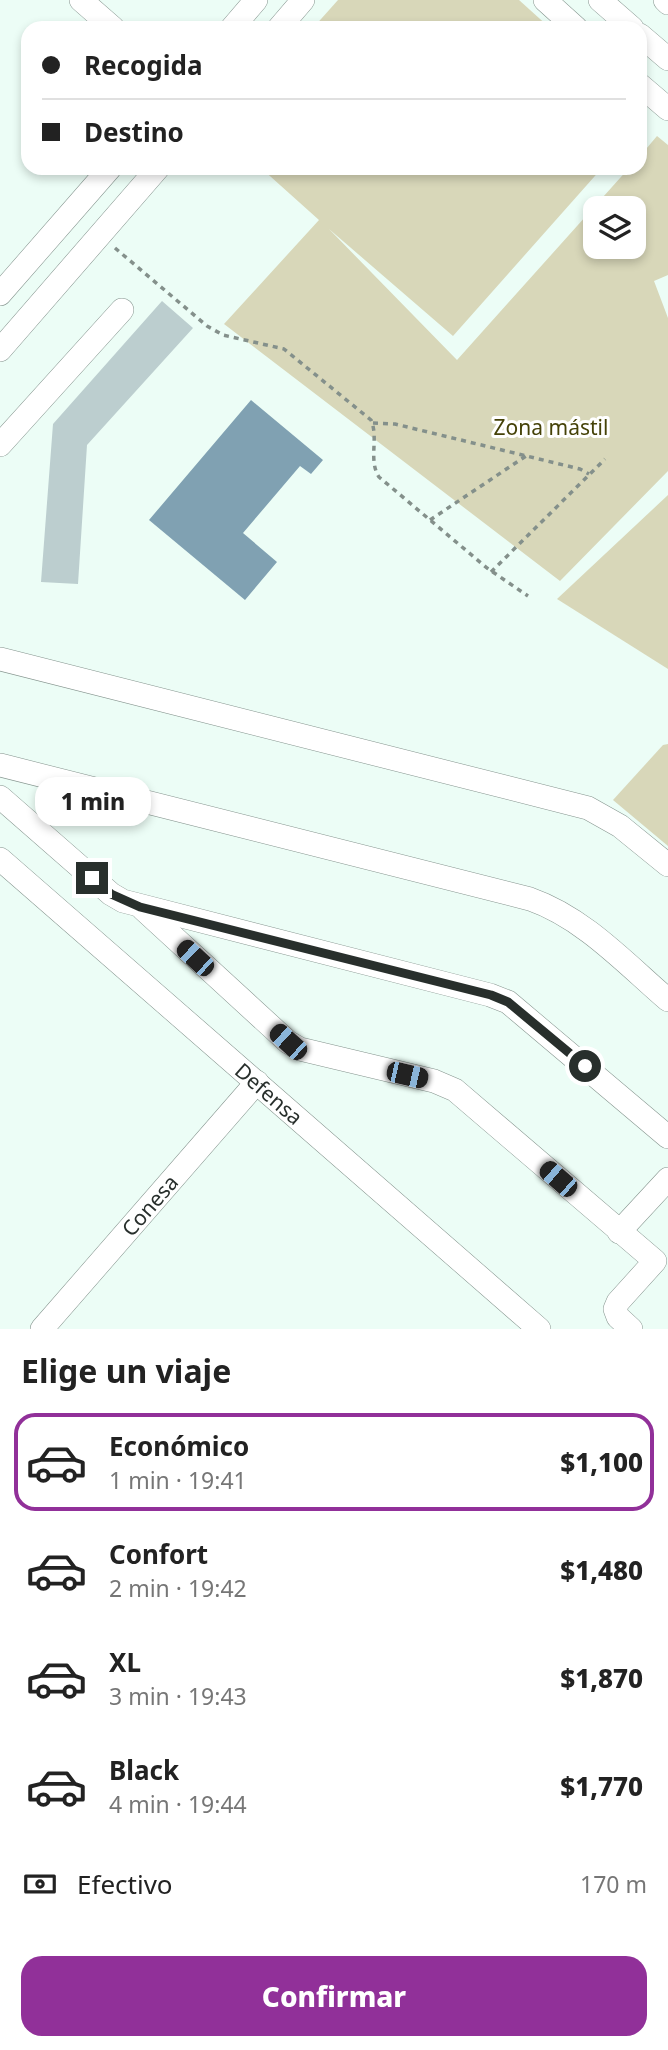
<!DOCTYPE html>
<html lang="es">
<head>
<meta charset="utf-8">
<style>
	:root { --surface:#fff; --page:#f6f6f6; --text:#222; --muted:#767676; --line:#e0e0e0; --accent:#913099 }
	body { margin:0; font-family:"Noto Sans",sans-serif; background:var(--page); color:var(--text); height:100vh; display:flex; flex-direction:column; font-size:26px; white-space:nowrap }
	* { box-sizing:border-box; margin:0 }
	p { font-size:23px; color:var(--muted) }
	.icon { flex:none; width:38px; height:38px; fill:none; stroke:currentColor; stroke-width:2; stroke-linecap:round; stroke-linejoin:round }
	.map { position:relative; height:1329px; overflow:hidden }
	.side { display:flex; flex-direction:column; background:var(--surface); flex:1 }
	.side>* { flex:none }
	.top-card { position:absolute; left:21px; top:21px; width:626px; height:154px; border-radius:21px; box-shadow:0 4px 10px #0003; display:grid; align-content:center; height:154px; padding:0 21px; background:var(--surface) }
	.buttons { position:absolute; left:583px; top:196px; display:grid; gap:14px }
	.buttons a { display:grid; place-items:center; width:63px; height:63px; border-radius:14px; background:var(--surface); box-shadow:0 4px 10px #0003; font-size:35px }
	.end { position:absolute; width:32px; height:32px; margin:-16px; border:9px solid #282f2c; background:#fff; box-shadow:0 0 0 4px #fff }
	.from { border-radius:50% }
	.bubble { position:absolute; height:49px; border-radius:21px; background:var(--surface); box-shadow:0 4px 10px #0003; font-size:23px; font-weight:800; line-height:49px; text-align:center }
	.car { position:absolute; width:21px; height:42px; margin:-21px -10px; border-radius:9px; box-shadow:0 0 5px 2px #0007; background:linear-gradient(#222 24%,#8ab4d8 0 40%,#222 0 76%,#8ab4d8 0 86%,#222 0) }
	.top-card b { display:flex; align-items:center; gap:24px; height:66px; font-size:26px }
	.top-card b+b { border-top:2px solid var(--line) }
	.top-card i { width:18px; height:18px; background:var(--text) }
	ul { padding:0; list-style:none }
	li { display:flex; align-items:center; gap:21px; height:98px; margin:0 14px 10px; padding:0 7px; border:4px solid transparent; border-radius:21px }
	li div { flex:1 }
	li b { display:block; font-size:26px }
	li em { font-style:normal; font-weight:800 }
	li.active { border-color:var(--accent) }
	li>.icon { width:63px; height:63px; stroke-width:1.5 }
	h2 { padding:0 21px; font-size:32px; line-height:84px }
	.pay { display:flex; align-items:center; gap:18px; height:77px; padding:0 21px; font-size:26px }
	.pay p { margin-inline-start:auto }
	.button { display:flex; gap:14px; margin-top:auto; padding:14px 21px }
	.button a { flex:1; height:80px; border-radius:21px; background:var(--accent); color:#fff; font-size:28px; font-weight:800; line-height:80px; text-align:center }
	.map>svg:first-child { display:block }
</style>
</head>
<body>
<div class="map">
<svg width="668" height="1329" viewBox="0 0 668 1329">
	<rect width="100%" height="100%" fill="#ecfdf6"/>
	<g fill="#d8d7b9" fill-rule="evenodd">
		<path d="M338,0H519L550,28H313Z"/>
		<path d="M657,136L668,145V275L654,281L668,318V471L560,581L224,324L319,220L261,168H602L453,336L329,229L457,360L629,168H640L641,155ZM634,208V247H595V208Z"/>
		<path d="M668,495V669L557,599Z"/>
		<path d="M668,744V846L613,800L663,745Z"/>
	</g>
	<path fill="#80a1b2" d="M251,400L323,460L311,474L300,466L243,533L277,562L245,600L149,520Z"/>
	<path fill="#bccecf" d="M162,301L193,328L87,445L78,584L41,582L53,424Z"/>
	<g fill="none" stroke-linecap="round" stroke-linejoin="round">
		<defs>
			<g id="minor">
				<path d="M81,0L113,28"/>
				<path d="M545,0L576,28"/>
				<path d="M600,0L632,28"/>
				<path d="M665,0L668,3"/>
				<path d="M232,28L256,0"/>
				<path d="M279,28L303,0"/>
				<path d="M640,35L668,59"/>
				<path d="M640,85L668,109"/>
				<path d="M0,294L110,168"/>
				<path d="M0,350L158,168"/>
				<path d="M0,445L122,310"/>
				<path d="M0,659L588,808L620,826L668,865"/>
				<path d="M0,765L530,899C584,918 625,963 668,1000"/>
				<path d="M0,797L111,894L123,901L490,995L508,1002L668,1137"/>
				<path id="s1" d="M0,859L539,1329"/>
				<path d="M143,909L288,1042L300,1049L434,1081L455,1090L655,1261L618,1302L615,1309L618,1317L631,1329"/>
				<path d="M619,1232L668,1179"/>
				<path id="s2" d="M42,1329L257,1082"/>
			</g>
		</defs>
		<use href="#minor" stroke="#85948e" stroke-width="24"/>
		<g stroke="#84908b" stroke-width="3.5" stroke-dasharray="5 5" stroke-linecap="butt">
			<path d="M115,248L207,326L223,335L284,349L371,420C379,438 368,460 379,477L487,568L528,596"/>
			<path d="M373,423L395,424L580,469L589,474"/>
			<path d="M430,520L526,456"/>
			<path d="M491,572L605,459"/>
		</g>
		<use href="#minor" stroke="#fff" stroke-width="23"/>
	</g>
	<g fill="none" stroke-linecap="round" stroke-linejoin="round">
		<path stroke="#282f2c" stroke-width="9" d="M92,878L111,894L140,907L491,995L508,1002L585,1066"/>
	</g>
	<g text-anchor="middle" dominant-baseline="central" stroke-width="6" stroke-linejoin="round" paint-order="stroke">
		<g font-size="21" fill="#454208" stroke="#fff">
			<text x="551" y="427">Zona mástil</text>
		</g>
		<g font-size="21" fill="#282f2c" stroke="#fff">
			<text stroke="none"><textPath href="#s1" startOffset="357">Defensa</textPath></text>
			<text stroke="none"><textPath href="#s2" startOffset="164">Conesa</textPath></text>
		</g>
	</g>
</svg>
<div class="buttons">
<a><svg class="icon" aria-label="layers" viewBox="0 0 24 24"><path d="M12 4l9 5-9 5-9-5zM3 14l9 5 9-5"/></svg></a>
</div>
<i class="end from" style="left:585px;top:1066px"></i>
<i class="end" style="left:92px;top:878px"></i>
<div class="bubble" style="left:35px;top:777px;width:116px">1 min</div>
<i class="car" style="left:195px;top:958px;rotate:313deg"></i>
<i class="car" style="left:288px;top:1042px;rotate:312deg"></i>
<i class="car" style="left:407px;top:1075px;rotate:103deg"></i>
<i class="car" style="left:558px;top:1179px;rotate:311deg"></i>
<div class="top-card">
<b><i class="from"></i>Recogida</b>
<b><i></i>Destino</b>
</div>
</div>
<section class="side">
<h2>Elige un viaje</h2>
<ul>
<li class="active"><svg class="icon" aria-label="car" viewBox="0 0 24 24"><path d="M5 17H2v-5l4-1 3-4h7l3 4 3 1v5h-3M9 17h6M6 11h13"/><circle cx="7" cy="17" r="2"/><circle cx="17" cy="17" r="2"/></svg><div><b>Económico</b><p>1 min · 19:41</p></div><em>$1,100</em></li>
<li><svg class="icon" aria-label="car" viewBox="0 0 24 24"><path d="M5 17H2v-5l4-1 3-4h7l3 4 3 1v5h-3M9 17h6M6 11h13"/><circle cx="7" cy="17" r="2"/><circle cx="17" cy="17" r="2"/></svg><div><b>Confort</b><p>2 min · 19:42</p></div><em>$1,480</em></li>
<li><svg class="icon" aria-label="car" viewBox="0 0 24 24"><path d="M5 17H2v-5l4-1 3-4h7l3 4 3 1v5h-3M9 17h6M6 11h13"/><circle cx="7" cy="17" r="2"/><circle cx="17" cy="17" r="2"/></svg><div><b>XL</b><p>3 min · 19:43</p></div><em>$1,870</em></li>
<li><svg class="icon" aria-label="car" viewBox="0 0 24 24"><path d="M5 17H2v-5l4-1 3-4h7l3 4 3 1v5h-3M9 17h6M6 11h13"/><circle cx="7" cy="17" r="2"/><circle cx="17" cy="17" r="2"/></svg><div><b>Black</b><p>4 min · 19:44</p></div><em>$1,770</em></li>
</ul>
<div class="pay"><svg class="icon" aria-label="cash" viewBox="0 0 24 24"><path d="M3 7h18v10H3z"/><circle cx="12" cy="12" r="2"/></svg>Efectivo<p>170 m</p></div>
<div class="button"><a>Confirmar</a></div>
</section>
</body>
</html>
